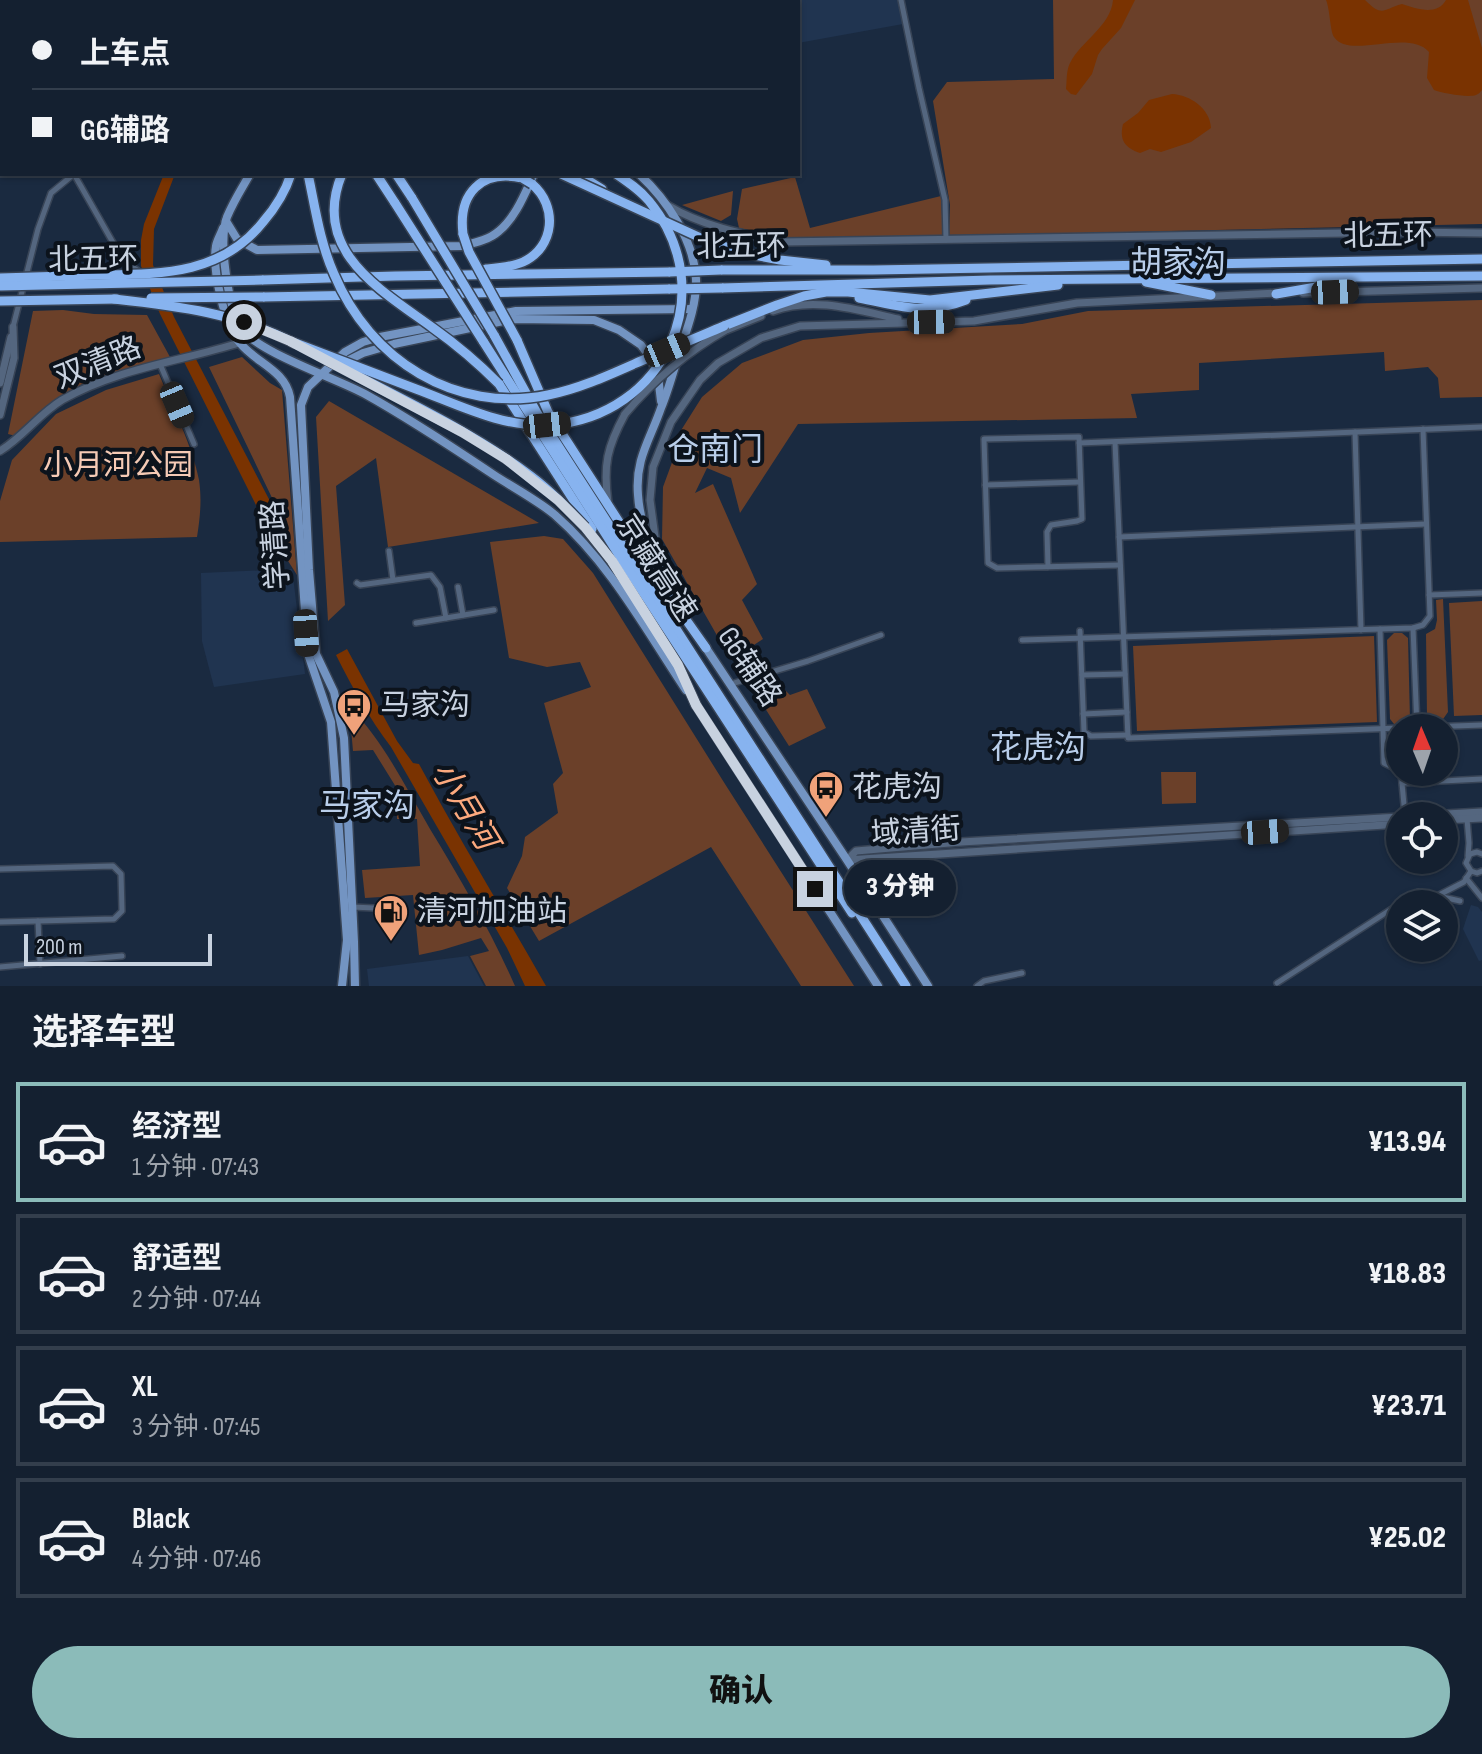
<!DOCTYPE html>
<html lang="zh">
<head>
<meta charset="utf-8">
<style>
	:root { --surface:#142030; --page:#212d3c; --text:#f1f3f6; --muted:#9da3ab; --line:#333e4c; --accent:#8bbbb9 }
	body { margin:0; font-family:"Sofia Sans Condensed","Noto Sans SC",sans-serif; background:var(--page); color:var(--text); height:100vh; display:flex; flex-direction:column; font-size:30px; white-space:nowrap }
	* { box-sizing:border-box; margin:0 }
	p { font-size:26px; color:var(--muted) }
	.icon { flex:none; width:44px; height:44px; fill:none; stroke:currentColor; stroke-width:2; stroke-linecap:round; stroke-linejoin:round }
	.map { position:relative; height:986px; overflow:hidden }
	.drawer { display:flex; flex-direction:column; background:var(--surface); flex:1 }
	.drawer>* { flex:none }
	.banner { position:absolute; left:0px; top:0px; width:800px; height:176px; box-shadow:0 2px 6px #0004,0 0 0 2px var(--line); display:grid; align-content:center; height:176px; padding:0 32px; background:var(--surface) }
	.needle { width:52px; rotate:358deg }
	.controls { position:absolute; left:1386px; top:714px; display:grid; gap:16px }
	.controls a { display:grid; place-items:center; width:72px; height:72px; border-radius:50%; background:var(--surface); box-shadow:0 2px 6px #0004,0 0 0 2px var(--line); font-size:40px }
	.scale { position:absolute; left:24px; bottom:20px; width:188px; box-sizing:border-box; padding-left:8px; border:4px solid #c8d2e0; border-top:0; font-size:22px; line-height:28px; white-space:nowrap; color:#c8d2e0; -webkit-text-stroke:6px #0c131c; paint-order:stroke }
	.end { position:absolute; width:36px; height:36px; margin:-18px; border:10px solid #c8d2e0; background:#111; box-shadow:0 0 0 4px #111 }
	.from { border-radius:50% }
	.bubble { position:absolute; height:56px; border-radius:28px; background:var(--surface); box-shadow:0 2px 6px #0004,0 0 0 2px var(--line); font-size:26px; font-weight:800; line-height:56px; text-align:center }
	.car { position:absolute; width:24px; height:48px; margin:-24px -12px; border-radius:10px; box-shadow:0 0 6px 2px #0007; background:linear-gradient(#222 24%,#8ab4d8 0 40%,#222 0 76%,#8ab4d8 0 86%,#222 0) }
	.banner b { display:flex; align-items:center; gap:28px; height:76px; font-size:30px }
	.banner b+b { border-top:2px solid var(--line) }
	.banner i { width:20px; height:20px; background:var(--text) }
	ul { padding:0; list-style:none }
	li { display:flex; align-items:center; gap:24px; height:120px; margin:0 16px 12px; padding:0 16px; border:4px solid var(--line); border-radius:0px }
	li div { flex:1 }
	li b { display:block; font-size:30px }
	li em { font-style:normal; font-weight:800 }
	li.current { border-color:var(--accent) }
	li>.icon { width:72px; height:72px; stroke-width:1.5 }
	h2 { padding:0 32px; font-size:36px; line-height:96px }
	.button { display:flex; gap:16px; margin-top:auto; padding:16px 32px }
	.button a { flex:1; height:92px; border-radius:48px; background:var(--accent); color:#111; font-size:32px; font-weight:800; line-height:92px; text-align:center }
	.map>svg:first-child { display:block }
</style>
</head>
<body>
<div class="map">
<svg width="1482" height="986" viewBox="0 0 1482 986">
	<rect width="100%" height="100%" fill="#1a2a40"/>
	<g fill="#203450">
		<path d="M778,0H898L903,24L798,43V2H778Z"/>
		<path d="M292,569L305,674L214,687L202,641L201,573Z"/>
		<path d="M1471,905L1478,907L1482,912V960L1479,961L1463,929Z"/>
		<path d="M468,956L484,986H369L367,969Z"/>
	</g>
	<g fill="#6b4029">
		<path d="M1053,0H1482V224L949,236L950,205L933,101L947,82L1054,79Z"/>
		<path d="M795,177L810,228L941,196L943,235L941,238H784L739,228L737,219L742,189Z"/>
		<path d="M733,191L731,215L721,221L682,205Z"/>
		<path d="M1482,300V397L1440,398L1438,378L1428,367L1385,371L1384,352L1199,363V390L1131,394L1137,418L798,424L740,513L731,478L707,468L695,493L713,484L757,584L742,600L763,639L731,660L662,539L663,487L674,457L693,462L668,451L702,397L742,363L803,340L869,333L1022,324L1088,311Z"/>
		<path d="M63,310L94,314L147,315L170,357L84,383L55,400L16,436L8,434L33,311Z"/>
		<path d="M242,357L270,383L282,390L297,575L258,514L275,504L209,367Z"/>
		<path d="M159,374C172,405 193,448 199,480C202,500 200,518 197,537L0,542V501L12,460L56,414L106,390Z"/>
		<path d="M329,401L539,523L388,547L376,458L336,486L345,605L328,621L316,417Z"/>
		<path d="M544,536L563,539L593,573L725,784L854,986H801L711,847L539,941L507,888L522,856L525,837L558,813L553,784L563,773L544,703L591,687L580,662L547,667L509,658L490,542Z"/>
		<path d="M1443,599L1448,712L1441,722L1431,723L1427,718L1426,634L1435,629L1437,620L1436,600Z"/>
		<path d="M1482,601V715L1454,716L1449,603Z"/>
		<path d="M1394,633H1402L1408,638L1410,720L1403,724H1394L1390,719L1387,640Z"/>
		<path d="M1374,636L1377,722L1137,731L1133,646Z"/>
		<path d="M778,683L790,695L807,689L826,728L789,746L763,705L751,691Z"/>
		<path d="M349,706C384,742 405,786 430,829C461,880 491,931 515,986H486L470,956L489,951L481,938L442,950L419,955L413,895L365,898L362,870L420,866L417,819H397L396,787L373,750L353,751Z"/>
		<path d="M1161,772H1196V803L1162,804Z"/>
	</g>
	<g fill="#7a3301">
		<path d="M1113,0H1135L1121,28L1102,49L1098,55L1092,74L1076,95L1071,94L1066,89C1067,81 1066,71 1070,63C1081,41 1111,26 1113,0Z"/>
		<path d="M1326,0H1365C1383,18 1383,9 1402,4C1417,9 1437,16 1446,0H1468L1482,48V90C1480,92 1479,94 1476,95C1468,98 1442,93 1434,90L1427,78L1429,52C1408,28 1349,60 1334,37C1330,31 1330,9 1326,0Z"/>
		<path d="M1172,94C1190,95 1210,108 1211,128L1191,142L1161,152L1150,149L1140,153C1125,148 1119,140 1123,124L1138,113L1149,100Z"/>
		<path d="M164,174H175L154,229L153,265L174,317L271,503L257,507L160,314L141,266V240L144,224Z"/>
		<path d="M347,649L397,741L413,763L419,764C459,839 504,912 546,986H525L507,948L391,747C369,718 352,687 336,655Z"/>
	</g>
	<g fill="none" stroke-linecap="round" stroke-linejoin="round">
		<defs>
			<g id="street">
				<path d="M901,0L919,88L945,200L946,240"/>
				<path d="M496,2L503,0"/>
				<path d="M0,36L2,39"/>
				<path d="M74,174L124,262L137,270"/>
				<path d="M13,327L38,229L51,193L74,174"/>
				<path d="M160,364L194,444"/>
				<path d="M1355,432L1361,630"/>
				<path d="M1115,442L1128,738L1482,725"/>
				<path d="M1079,443L1482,427"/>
				<path d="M985,485L1080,482"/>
				<path d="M1119,537L1426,524"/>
				<path d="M389,551L393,580"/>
				<path d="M1048,567L1047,532L1051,525L1077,521L1082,519L1079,437L984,439L988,563L997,568L1120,565"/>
				<path d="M357,583L360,585L431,575L440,587L446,618"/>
				<path d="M458,587L463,615"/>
				<path d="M1429,595L1482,593"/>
				<path d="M416,623L494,610"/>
				<path d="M1413,628L1417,727"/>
				<path d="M1380,629L1384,763L1400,771"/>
				<path d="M1080,631L1084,732L1091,736L1128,735"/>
				<path d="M1022,640L1413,628L1423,625L1430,616L1423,429"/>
				<path d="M1082,675L1125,674"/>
				<path d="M731,684L808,661L881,635"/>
				<path d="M1083,714L1127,712"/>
				<path d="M1401,772L1405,816"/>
				<path d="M1402,783L1482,779"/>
				<path d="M1467,819L1469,843L1468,856"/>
				<path d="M1482,854L1477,852L1470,854L1466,863L1471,871L1477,873L1482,871"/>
				<path d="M0,869L113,866L121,874L122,911L114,919L0,922"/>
				<path d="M1466,878L1482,898"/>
				<path d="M1438,896L1460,901"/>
				<path d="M352,907L374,908L395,924"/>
				<path d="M38,921L40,964"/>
				<path d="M0,967L122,956"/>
				<path d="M1277,983L1418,892L1437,896L1464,882L1471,871"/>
				<path d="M977,986L984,981L1022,973"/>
			</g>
			<g id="secondary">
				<path d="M667,205C702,226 742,234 781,242L1407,232L1482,233"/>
				<path d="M1303,293L1482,288"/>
				<path d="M773,311C814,296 857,310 898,319"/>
				<path d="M726,330L761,316"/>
				<path d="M0,383L11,337"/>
				<path d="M0,415L14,358L13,327"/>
				<path d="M0,451C23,437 39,414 62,400C116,369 181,361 239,343"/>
				<path d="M608,503C603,465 607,447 625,414"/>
				<path d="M658,559L650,500L653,467L671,422L700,380L718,363L761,338L800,326L974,321L1077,303L1279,293"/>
				<path d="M1410,816L1482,812"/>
				<path d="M1444,820L1482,818"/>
				<path d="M847,860L856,851L961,842L1400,817"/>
				<path d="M847,860L1400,824"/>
			</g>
			<g id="primary">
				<path d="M240,0L241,2"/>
				<path d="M293,0L295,2"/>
				<path d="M250,174C242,188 233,202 227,217C218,241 228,308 242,329C257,352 338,379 365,394C410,419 452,447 494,475C514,488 537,500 555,515C610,563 646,630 686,690"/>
				<path d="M639,174C667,200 694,240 696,279C697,305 686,332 678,356C673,373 668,391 661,408C650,440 635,459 638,495C641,539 664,576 685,612"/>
				<path d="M226,221L237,239L257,250L462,246C474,243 489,240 499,231C516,217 525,193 534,174"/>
				<path d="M223,228C221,234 217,240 216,246C212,269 224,325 240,343C256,363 285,370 290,397L308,654L331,722L347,940L342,986"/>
				<path d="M341,364L363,353L394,344L513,319L594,320L619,330L641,345L651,359L658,376L661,401"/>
				<path d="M704,645L847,860L928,986"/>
				<path d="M694,702L878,986"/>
				<path d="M355,986L354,942L344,738L334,692L316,654L309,570L301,405L308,387L345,352L363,342L380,337L516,311L692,309"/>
			</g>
			<g id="highway">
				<path d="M260,0L262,2"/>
				<path d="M276,0L279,2"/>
				<path d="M376,174L395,203"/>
				<path d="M396,174L412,198"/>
				<path d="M578,174L602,189"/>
				<path d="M463,234C458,194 481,169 522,178"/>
				<path d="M743,253L780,260L826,265"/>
				<path d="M486,269C498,268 512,267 523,262C555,247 558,206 532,184"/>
				<path d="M721,270H873L1482,259"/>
				<path d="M262,280L395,276L670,272"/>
				<path d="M1146,282L1211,295"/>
				<path d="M722,288L990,280L1482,276"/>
				<path d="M1276,294L1351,281"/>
				<path d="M263,297L670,289"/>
				<path d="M859,298C901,306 924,316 966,300"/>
				<path d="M724,326L777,305L804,296L826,292H848L930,300L1058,285"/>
				<path d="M494,335L537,413L906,986"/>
				<path d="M517,340L548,412L641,556L706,648"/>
				<path d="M483,341L626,566L852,913"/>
				<path d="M499,384L592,529"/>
				<path d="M585,527L612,561L678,665L696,705"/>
			</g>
		</defs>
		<use href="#street" stroke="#384456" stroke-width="8"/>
		<use href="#secondary" stroke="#384456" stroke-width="10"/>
		<use href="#primary" stroke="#384456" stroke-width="11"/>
		<use href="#highway" stroke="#384456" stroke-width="12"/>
		<use href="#street" stroke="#54667f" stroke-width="5"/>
		<use href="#secondary" stroke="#54667f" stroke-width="7"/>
		<use href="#primary" stroke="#7394c2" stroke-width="8"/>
		<use href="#highway" stroke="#87b3ef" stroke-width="9"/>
		<defs>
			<path id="secondary-bridge" d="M625,414C653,381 689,351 726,330"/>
			<g id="highway-bridge">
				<path d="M308,174C315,207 320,243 334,274C370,360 455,414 548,395C578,389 607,376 634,364C664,351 694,339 724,326"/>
				<path d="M342,174C310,251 381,290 433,328C457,345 478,363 499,384"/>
				<path d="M561,174L703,239L743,253"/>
				<path d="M522,178L532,184"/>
				<path d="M412,198L494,335"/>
				<path d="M395,203L483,341"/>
				<path d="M463,234L469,252L517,340"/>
				<path d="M670,272L721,270"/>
				<path d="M0,278C33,277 66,276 99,275C161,274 221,275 263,222C276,207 285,193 291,174"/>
				<path d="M0,286L262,280"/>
				<path d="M670,289L722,288"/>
				<path d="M151,298L263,297"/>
				<path d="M114,299C178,306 237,313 296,344"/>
				<path d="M0,301L117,299"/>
				<path d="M290,341C332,357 374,373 416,389C459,405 503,428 550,425C665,417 723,291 649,201C640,190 628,182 616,174"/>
				<path d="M327,360C395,396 468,429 531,476C551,491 568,509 585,527"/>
			</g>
		</defs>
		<use href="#secondary-bridge" stroke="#384456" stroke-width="10" stroke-linecap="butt"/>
		<use href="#highway-bridge" stroke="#384456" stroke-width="12" stroke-linecap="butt"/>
		<use href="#secondary-bridge" stroke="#54667f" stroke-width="7"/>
		<use href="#highway-bridge" stroke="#87b3ef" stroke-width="9"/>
	</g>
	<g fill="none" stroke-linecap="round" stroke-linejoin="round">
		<path stroke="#c8d2e0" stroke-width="10" d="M244,322L290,341L462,432L506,459L558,500L585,527L612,561L678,665L696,705L815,889"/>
	</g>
	<defs>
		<symbol id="bus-pin" viewBox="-11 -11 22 30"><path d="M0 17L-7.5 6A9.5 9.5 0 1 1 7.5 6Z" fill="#f0a27a" stroke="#0c131c"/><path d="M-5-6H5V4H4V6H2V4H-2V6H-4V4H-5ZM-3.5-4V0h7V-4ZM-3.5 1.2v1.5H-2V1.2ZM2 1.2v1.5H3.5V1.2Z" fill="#111"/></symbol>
		<symbol id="fuel-pin" viewBox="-11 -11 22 30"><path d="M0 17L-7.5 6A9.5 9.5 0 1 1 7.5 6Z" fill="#f0a27a" stroke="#0c131c"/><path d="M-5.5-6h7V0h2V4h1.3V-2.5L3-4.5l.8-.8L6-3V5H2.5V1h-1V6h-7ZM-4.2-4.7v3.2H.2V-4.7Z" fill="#111"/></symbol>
	</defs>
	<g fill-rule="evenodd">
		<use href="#bus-pin" x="334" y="686" width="40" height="54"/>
		<use href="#bus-pin" x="806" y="768" width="40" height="54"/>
		<use href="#fuel-pin" x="371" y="892" width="40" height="54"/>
	</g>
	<g text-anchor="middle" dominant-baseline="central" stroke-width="8" stroke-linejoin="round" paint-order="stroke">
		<g font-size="30" fill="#c8d2e0" stroke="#0c131c">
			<text transform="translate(1388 236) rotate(-1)">北五环</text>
			<text transform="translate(741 247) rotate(-1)">北五环</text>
			<text transform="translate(93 260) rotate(-1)">北五环</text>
			<text transform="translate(98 363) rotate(-22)">双清路</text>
			<text transform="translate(276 545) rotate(-94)">学清路</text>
			<text transform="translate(656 568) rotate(57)">京藏高速</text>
			<text transform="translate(749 667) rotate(56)">G6辅路</text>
			<text transform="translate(916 832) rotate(-4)">域清街</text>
		</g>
		<g font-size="30" fill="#f5cab5" stroke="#0c131c">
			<text x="118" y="466">小月河公园</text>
		</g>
		<g font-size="30" fill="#c8d2e0" stroke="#0c131c" text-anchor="start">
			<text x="380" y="706">马家沟</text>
			<text x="852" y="788">花虎沟</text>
			<text x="417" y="912">清河加油站</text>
		</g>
		<g font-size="32" fill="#b9ceea" stroke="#0c131c">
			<text x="1178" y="263">胡家沟</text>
			<text x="715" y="450">仓南门</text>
			<text x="1038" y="748">花虎沟</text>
			<text x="367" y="806">马家沟</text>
		</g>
		<g font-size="32" font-style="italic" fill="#fca97e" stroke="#0c131c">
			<text transform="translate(464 806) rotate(59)">小月河</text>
		</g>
	</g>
</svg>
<div class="controls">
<a><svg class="needle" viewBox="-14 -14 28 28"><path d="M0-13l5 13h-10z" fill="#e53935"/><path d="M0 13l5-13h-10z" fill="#9da3ab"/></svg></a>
<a><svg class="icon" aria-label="locate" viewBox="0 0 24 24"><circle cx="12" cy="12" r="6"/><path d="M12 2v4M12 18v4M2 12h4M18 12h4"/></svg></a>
<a><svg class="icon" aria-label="layers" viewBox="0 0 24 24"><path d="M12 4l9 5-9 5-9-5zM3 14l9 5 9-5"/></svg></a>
</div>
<div class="scale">200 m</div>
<i class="end from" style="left:244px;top:322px"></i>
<i class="end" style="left:815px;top:889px"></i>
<div class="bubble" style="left:844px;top:860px;width:112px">3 分钟</div>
<i class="car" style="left:1335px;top:292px;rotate:88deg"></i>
<i class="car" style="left:931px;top:322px;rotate:89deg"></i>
<i class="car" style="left:667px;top:350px;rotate:67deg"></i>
<i class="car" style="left:177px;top:405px;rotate:157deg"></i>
<i class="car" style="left:547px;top:425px;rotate:84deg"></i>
<i class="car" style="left:306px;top:633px;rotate:176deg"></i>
<i class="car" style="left:1265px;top:832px;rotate:86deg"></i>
<div class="banner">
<b><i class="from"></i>上车点</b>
<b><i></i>G6辅路</b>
</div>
</div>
<section class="drawer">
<h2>选择车型</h2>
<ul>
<li class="current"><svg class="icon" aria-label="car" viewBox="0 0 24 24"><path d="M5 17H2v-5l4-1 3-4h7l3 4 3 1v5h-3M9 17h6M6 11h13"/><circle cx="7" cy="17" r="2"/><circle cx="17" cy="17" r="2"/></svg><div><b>经济型</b><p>1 分钟 · 07:43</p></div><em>¥13.94</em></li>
<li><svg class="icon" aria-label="car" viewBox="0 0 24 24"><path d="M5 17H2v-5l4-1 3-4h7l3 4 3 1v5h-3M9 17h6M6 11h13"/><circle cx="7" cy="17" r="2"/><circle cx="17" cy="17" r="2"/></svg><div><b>舒适型</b><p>2 分钟 · 07:44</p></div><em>¥18.83</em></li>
<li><svg class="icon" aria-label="car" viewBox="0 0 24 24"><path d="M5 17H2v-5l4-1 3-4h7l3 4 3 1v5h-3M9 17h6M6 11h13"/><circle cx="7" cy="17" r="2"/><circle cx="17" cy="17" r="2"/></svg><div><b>XL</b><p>3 分钟 · 07:45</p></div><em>¥23.71</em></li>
<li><svg class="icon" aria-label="car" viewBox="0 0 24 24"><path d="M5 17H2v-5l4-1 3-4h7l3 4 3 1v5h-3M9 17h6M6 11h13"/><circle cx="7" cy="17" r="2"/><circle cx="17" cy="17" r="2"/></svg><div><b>Black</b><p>4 分钟 · 07:46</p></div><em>¥25.02</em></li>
</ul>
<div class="button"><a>确认</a></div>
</section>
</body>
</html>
